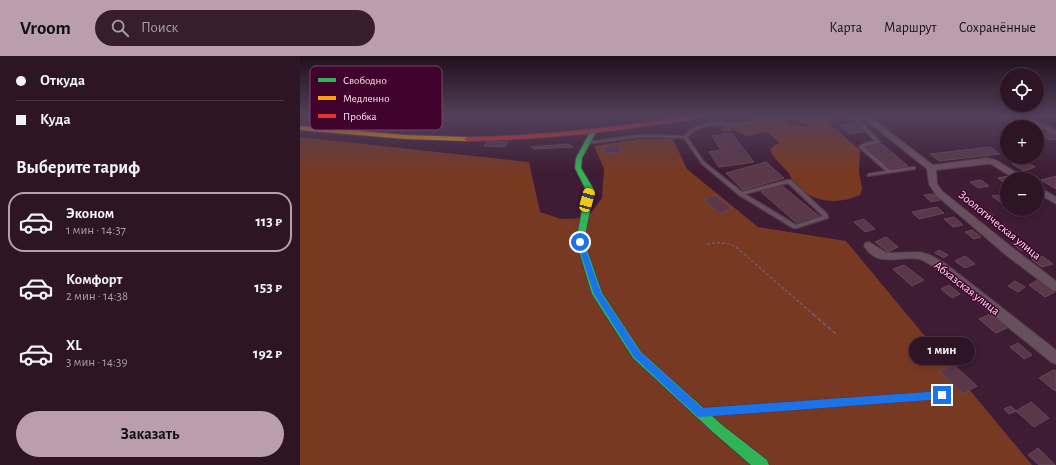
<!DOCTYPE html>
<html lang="ru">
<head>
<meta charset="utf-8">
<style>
	:root { --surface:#2e1526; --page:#361e2e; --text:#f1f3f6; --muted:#a79fa7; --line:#493443; --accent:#ba9eae }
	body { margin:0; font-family:"Alegreya Sans",sans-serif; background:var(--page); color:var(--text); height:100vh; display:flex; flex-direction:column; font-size:15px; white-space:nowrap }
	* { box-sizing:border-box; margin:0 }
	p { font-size:13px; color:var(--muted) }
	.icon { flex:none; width:22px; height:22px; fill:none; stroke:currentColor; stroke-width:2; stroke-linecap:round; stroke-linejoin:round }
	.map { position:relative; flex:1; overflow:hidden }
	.sheet { display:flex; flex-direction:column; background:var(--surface); width:300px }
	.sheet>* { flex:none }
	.banner { display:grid; align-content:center; height:88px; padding:0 16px; background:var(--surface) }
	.tools { position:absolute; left:700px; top:12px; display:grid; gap:8px }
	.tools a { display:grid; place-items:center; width:44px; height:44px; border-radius:50%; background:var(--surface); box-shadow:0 2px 6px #0003,0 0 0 1px var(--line); font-size:20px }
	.end { position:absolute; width:18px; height:18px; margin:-9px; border:5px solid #1a73e8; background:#fff; box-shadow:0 0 0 2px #fff }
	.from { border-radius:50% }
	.bubble { position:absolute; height:28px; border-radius:14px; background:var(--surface); box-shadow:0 2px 6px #0003,0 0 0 1px var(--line); font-size:13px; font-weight:600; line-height:28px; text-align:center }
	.car { position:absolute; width:12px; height:24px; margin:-12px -6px; border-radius:5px; box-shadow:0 0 3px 1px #0007; background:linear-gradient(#f5c518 24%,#345 0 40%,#f5c518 0 76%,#345 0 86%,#f5c518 0) }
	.banner b { display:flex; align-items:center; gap:14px; height:38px; font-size:15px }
	.banner b+b { border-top:1px solid var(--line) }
	.banner i { width:10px; height:10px; background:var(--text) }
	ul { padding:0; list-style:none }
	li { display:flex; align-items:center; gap:12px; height:60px; margin:0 8px 6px; padding:0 8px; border:2px solid transparent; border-radius:16px }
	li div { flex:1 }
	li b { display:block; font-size:15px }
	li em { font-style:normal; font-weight:600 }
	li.on { border-color:var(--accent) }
	li>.icon { width:36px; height:36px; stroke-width:1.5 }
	h2 { padding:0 16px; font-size:18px; line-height:48px }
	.primary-button { display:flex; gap:8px; margin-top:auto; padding:8px 16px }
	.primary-button a { flex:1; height:46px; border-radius:24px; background:var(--accent); color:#111; font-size:16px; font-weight:600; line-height:46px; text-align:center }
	header { display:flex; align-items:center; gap:24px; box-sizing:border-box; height:56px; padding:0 20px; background:var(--accent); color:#111 }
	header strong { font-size:19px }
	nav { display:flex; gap:22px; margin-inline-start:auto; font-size:14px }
	.search { width:280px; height:36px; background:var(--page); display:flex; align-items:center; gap:10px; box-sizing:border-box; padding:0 14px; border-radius:22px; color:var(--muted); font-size:15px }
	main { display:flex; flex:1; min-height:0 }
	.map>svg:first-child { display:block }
</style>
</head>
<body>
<header>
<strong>Vroom</strong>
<div class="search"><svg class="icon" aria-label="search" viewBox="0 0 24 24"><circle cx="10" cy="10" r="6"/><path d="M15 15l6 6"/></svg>Поиск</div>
<nav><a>Карта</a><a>Маршрут</a><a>Сохранённые</a></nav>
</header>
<main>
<section class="sheet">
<div class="banner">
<b><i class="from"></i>Откуда</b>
<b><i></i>Куда</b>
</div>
<h2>Выберите тариф</h2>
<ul>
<li class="on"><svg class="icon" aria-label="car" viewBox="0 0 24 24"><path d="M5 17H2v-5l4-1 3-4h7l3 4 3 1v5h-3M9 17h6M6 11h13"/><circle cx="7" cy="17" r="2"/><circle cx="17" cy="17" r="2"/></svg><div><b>Эконом</b><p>1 мин · 14:37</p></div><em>113 ₽</em></li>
<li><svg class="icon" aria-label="car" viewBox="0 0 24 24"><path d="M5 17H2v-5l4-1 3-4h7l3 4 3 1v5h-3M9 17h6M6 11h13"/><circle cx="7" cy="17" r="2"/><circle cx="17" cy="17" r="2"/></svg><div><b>Комфорт</b><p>2 мин · 14:38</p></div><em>153 ₽</em></li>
<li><svg class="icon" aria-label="car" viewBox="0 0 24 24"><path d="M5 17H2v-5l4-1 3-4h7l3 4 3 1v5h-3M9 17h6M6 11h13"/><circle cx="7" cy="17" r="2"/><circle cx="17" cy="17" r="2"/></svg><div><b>XL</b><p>3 мин · 14:39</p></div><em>192 ₽</em></li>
</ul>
<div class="primary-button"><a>Заказать</a></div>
</section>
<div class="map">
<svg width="756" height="409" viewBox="0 0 756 409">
	<rect width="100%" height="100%" fill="#3e1c33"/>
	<g fill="#783923">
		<path d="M474,60H500L487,65L492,70L498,68L503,71L522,67L519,63L527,62L530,68L560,94L559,115L562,133L560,139C538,149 513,147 496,129C492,125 491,120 488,116C481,108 474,103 470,94L476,88L480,87L467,76L447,80L434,74L423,76L420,72Z"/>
		<path d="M0,81L229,106L240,156L261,163L287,162L302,142L304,113L294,90L338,83H373L387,113L458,171L546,185L732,409H0Z"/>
	</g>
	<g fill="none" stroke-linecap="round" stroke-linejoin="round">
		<path fill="#2d0922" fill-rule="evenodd" d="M741,60H753L756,62V69Z"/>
	</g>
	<g fill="#5a3849" stroke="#664856">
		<path d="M513,60L521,66L505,69L497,63Z"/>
		<path d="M555,67L565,75L550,78L541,70Z"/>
		<path d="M747,76L756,81V83L750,84L738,78Z"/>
		<path d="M431,77L454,106L419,111L409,96L421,94L412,80Z"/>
		<path d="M188,85L208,86L205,91L184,90Z"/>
		<path d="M269,88L273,91L234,93L231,91Z"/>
		<path d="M582,88L608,110L591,113L566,90Z"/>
		<path d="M304,90H321L320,96L303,97Z"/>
		<path d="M690,91L700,98L639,105L630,98Z"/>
		<path d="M724,105L735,111L724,115L712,108Z"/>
		<path d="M466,106L484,122L443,134L426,117Z"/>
		<path d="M708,120L713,123H707L706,128L698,122Z"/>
		<path d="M756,120V133L741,124Z"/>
		<path d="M681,124L689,130L678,132L670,126Z"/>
		<path d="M481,129L520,161L499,169L461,136Z"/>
		<path d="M633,138L640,144L631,146L624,139Z"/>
		<path d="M415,139L432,152L421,158L404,144Z"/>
		<path d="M702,139L707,142V149H704L692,140Z"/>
		<path d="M637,151L644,157L619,163L612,156Z"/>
		<path d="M687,155L694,160L685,162L679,157Z"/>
		<path d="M654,161L663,169L653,171L644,163Z"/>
		<path d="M564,163L575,173L565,176L554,166Z"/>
		<path d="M703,168L712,175L705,177L696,170Z"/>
		<path d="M672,174L681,181L674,183L665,176Z"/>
		<path d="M586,181L598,191L588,196L575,186Z"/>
		<path d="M720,185L730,193L722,195L712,187Z"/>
		<path d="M639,194L648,199L644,202L635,197Z"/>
		<path d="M665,200L675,208L665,212L655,205Z"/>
		<path d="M742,200L753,208L742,211L731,203Z"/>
		<path d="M604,209L624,224L612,230L593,213Z"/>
		<path d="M738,224L755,236L745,241L729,229Z"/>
		<path d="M715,225L725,231L718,236L708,230Z"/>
		<path d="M649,229L660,238L652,242L641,233Z"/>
		<path d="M690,258L707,272L696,277L679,263Z"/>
		<path d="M718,287L732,299L724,303L710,291Z"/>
		<path d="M653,308L677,330L663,338L640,316Z"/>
		<path d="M754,314L756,315V334L755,335L739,322Z"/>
		<path d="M731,346L749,362L734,371L716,355Z"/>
		<path d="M711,350L716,355L709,358L704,353Z"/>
		<path d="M738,392L755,409H739L728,399Z"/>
	</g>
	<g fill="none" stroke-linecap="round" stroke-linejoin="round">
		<defs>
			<g id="lane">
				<path d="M469,60H474C464,65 452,68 440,69C420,70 402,64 387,81L404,106L442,136L487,124H491L527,158L528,161V162L497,172H493L439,139L402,108L384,82L339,81L287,88L285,87L287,86L339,79L384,80C402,60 425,69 448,66C455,65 462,62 469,60ZM488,127L523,160L496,169L445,138Z"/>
				<path d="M553,60H557L559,64L580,86C575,89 569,88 564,91L590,114L613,111H615V113L568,120V118L586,115L559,91L565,87L575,85L557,66Z"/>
				<path d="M642,336L645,337L646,339L645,341L642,342L407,360L404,359L403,356L404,353L407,352Z"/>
			</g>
			<g id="street">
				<path d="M561,60H569L633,109L687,102L696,104L724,121L725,123H715L691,108H687L636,114L637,128L642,135L714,193L756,225V235L752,234L706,199L636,139L629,128L627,113Z"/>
				<path d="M716,60H724L756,74V79L716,62Z"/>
				<path d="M737,130L756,141V148L737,137Z"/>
				<path d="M569,186L587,197L620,196L630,199L646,208L756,294V308L751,306L638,214C632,210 626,205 619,203C600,199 578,213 564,190L565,187Z"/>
			</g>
			<path id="fast" d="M293,74L296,76L282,102L281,112L294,134L284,185L302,237L341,296L422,369L467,404L469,409H451L414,377L333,302L292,238L276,185L286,134L275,112L276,102L290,76Z"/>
			<path id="slow" d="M0,70L106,79L167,81L170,83L167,85L106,83L0,74Z"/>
			<path id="jam" d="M389,60H401C393,65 370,66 359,68C295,78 232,84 167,85L164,83L167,81C242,80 315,72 389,60Z"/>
		</defs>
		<use href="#lane" stroke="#513949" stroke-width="2.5"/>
		<use href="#street" stroke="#513949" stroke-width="2"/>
		<use href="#fast" stroke="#513949" stroke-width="2"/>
		<use href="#slow" stroke="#513949" stroke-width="2"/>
		<use href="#jam" stroke="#513949" stroke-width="2"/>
		<path stroke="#705a69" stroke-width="1.5" stroke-dasharray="3 2" stroke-linecap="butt" d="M407,188C418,186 426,186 436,191L514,259"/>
		<path stroke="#705a69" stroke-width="2" stroke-dasharray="4 2.5" stroke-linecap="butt" d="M513,258L536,278"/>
		<use href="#lane" fill="#674f5e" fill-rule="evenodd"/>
		<use href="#street" fill="#674f5e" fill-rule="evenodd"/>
		<use href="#fast" fill="#30b455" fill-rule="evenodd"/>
		<use href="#slow" fill="#ff9f0a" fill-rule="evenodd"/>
		<use href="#jam" fill="#e5322d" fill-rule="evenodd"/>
	</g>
	<linearGradient id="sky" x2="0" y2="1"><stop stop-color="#220f1c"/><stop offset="0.51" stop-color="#52405b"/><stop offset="1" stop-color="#52405b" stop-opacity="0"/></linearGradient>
	<rect width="756" height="117" fill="url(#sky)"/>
	<path fill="#1a73e8" d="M280,183L283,186L301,237L340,296L402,352L642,335L645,336L646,339L645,342L642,343L400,361L397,360L334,301L294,238L277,186Z"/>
	<g text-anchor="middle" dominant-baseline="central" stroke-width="3" stroke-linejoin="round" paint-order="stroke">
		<g font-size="12" fill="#fce4f1" stroke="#40032e">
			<text transform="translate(700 169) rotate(39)">Зоологическая улица</text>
			<text transform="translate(667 232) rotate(38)">Абхазская улица</text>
		</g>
	</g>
	<rect x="10" y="10" width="132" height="64" rx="6" fill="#40032e" stroke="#784668" stroke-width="1"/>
	<rect x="18" y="22" width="18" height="4" fill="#30b455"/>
	<rect x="18" y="40" width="18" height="4" fill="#ff9f0a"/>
	<rect x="18" y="58" width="18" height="4" fill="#e5322d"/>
	<g font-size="11" fill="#fce4f1">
		<text x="43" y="28">Свободно</text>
		<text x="43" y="46">Медленно</text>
		<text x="43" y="64">Пробка</text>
	</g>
</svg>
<div class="tools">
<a><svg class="icon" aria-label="locate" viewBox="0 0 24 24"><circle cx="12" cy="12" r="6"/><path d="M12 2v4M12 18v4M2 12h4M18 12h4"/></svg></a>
<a>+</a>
<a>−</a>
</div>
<i class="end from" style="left:280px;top:186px"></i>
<i class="end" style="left:642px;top:339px"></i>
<div class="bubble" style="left:609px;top:281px;width:66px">1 мин</div>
<i class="car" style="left:287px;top:144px;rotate:16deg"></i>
</div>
</main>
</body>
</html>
